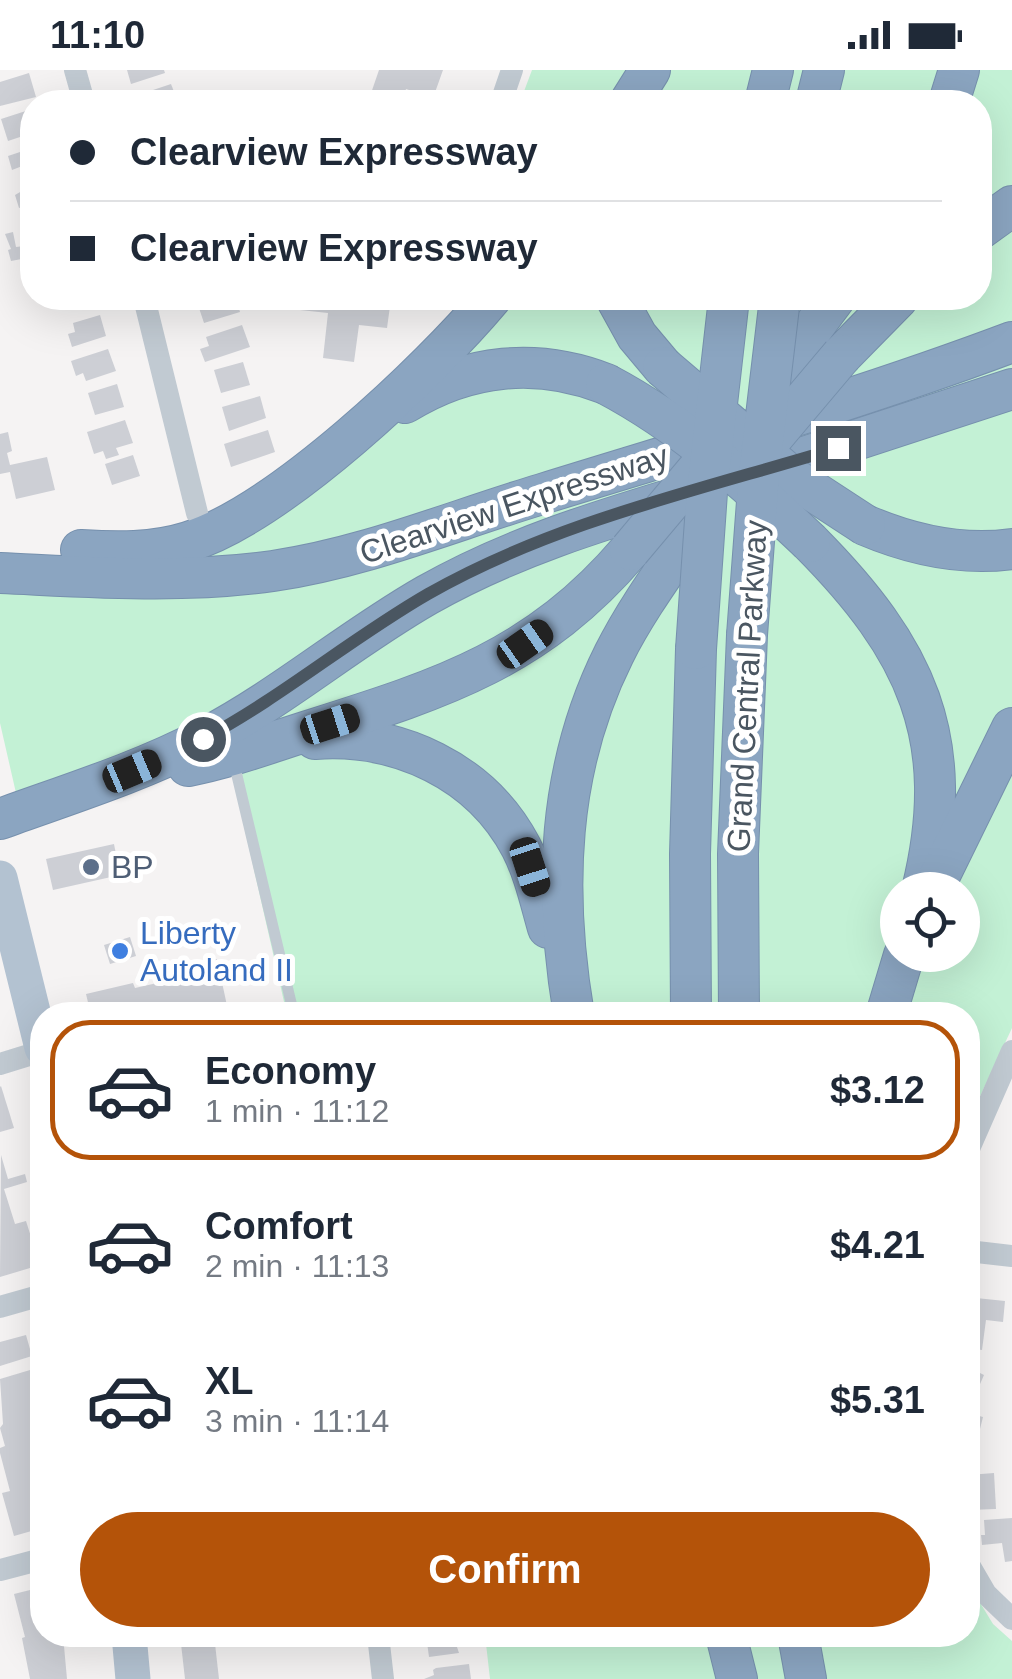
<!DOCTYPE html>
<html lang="en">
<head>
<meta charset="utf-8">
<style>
	:root { --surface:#fff; --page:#f6f6f7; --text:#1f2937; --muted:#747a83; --line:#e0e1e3; --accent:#b45309 }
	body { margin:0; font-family:Arial,sans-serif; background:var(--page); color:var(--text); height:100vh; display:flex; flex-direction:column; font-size:38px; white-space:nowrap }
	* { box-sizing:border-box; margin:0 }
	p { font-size:32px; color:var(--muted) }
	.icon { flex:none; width:55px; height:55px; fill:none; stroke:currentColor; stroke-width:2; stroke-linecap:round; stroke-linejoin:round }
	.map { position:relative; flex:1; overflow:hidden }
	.sheet { position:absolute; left:30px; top:932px; width:950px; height:645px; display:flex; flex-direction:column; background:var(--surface); border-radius:40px; box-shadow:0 10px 40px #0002 }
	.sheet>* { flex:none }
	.banner { position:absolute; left:20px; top:20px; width:972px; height:220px; border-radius:40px; box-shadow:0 10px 40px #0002; display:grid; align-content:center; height:220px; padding:0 50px; background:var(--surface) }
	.buttons { position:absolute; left:880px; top:802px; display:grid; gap:20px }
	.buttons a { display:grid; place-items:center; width:100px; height:100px; border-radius:50%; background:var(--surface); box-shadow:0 10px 40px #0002; font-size:50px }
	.end { position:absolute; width:45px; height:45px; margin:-22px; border:12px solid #4a5661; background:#fff; box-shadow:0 0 0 5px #fff }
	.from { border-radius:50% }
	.car { position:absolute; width:30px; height:60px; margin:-30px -15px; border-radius:12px; box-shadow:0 0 8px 2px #0007; background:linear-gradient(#222 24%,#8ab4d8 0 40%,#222 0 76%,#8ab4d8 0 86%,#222 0) }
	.banner b { display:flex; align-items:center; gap:35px; height:95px; font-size:38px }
	.banner b+b { border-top:2px solid var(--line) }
	.banner i { width:25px; height:25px; background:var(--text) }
	ul { padding:18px 0 0; list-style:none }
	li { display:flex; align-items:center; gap:30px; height:140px; margin:0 20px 15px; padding:0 30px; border:5px solid transparent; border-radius:40px }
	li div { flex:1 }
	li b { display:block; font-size:38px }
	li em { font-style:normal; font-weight:600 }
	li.selected { border-color:var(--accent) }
	li>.icon { width:90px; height:90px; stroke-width:1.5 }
	.action { display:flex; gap:20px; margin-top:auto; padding:20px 50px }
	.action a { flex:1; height:115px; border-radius:60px; background:var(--accent); color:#fff; font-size:40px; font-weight:600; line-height:115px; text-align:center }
	.status { display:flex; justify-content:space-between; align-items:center; height:70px; padding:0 50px; background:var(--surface); direction:ltr }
	.status svg { height:28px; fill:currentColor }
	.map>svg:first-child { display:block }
</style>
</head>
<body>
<div class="status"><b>11:10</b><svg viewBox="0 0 49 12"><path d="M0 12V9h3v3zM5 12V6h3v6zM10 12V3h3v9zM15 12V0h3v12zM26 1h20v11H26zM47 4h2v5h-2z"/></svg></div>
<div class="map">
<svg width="1012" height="1609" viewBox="0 0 1012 1609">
	<rect width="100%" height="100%" fill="#f5f3f3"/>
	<g fill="#c3f1d5" fill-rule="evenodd">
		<path d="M532,0H1012V958L968,1052V945H287L220,650L16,723L0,653V515L214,477L495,228H980V32H520ZM898,820H962V885H898Z"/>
		<path d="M968,1513L993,1554L1012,1571V1609H490L485,1565H968Z"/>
	</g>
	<g fill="#cdcfd5">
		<path d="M127,0H164L165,3L131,14Z"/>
		<path d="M379,0H443L433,28L406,19L402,32H368Z"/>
		<path d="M29,3L36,27L0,36V12Z"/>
		<path d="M171,14L178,32H137L135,26Z"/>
		<path d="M32,39V71L29,64L8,71L1,49Z"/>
		<path d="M32,78V101L27,103L25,95L12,100L8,86Z"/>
		<path d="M32,115V139L29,140L27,136L19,138L15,125Z"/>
		<path d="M13,162L16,177L24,176L27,188L11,191L8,180L11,179L5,164Z"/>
		<path d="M65,228H95L96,232L69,240Z"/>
		<path d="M211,228H236L240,242L204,253L197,232Z"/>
		<path d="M301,228L391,229L387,258L359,255L354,292L323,288L328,243L300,240Z"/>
		<path d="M100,245L106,266L72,277L68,264L75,262L73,253Z"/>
		<path d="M242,255L250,277L205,292L200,279L209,276L206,267Z"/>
		<path d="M108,279L116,301L86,311L83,303L76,306L71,291Z"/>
		<path d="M243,292L250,315L221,323L214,300Z"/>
		<path d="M117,314L124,337L95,345L88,323Z"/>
		<path d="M260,326L266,348L229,361L222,337Z"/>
		<path d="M125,350L133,373L116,378L119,385L106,389L103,381L94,384L87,362Z"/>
		<path d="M268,360L275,382L231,397L224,374Z"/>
		<path d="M8,362L12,381L7,383L10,395L47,387L55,420L16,429L10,402L0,404V364Z"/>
		<path d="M133,385L140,406L112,415L105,394Z"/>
		<path d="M114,774L120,805L53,820L46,789Z"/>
		<path d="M130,867L136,886L110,894L104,875Z"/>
		<path d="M217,889L229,945H91L86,924L133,913L135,918L188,906L185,896Z"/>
		<path d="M1,1016L14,1058L0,1062V1017Z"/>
		<path d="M1,1085L8,1109L25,1104L27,1112L4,1119L15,1154L26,1151L40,1195L0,1207Z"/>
		<path d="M976,1228L1005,1231L1003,1252L986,1250L982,1280L968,1278V1231H975Z"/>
		<path d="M26,1265L32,1286L0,1296V1272Z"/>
		<path d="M968,1297L984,1305L974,1328L968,1325Z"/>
		<path d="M30,1300L41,1343L37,1344L42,1366L37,1368L42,1389V1458L14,1466L2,1423L10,1421L0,1383V1378L5,1376L0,1358L3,1354L0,1309Z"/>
		<path d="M968,1343L983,1347L978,1367L971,1365L969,1374Z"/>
		<path d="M994,1403L996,1439L970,1440L968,1405Z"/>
		<path d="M1012,1448V1491L1005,1492L1002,1473L982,1475L981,1465H985L984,1450Z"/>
		<path d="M42,1517V1565H63L67,1609H30L22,1568L25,1567L14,1524Z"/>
		<path d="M180,1565H214L219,1609H185Z"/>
		<path d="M284,1565H330L331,1572L285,1576Z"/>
		<path d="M426,1565H453L459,1583L429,1587Z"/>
		<path d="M469,1594L471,1609H424L434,1605L433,1600L436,1598Z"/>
	</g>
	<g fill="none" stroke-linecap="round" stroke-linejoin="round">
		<defs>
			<g id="motorway">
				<path d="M630,32L650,0"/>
				<path d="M765,32L773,0"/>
				<path d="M816,32L824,0"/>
				<path d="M949,32L959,0"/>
				<path d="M980,159L1012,136"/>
				<path d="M616,228L637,266L663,297"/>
				<path d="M842,285L898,228"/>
				<path d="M777,306L835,228"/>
				<path d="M405,333C468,294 537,287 606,314"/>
				<path d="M749,405L1012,319"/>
				<path d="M865,455C912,475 961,486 1012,479"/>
				<path d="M810,472C916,579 959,668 922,820"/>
				<path d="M81,480C116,482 153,483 188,472C279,444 429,302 491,228"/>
				<path d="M0,503C91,507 182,514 273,501C367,487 452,451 542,424C700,375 858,330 1012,272"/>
				<path d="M315,669C398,663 481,701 521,777C534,802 540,830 548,858"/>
				<path d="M188,696C230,688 272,672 314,659C444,618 538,588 630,480"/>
				<path d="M0,749C69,724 140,702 205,668C283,627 350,569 427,525C510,478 598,451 688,424"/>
				<path d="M939,807L1012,658"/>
				<path d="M574,945C553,821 557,698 614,584C636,540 665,501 693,460"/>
				<path d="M691,945L690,784L696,579"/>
				<path d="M739,945L738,784L747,565"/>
				<path d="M886,945L904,885"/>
				<path d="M726,1565L737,1609"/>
				<path d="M798,1565L806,1609"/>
			</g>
		</defs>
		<use href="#motorway" stroke="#7690ad" stroke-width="42"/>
		<path stroke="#c1cad2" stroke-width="11" d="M234,693L294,945"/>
		<g stroke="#c1cad2" stroke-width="22">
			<path d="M75,0L84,32"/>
			<path d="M501,32L512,0"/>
			<path d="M144,228L197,443"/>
			<path d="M0,994L42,981"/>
			<path d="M968,1081L1012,981"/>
			<path d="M968,1181L1012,1186"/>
			<path d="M0,1237L42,1225"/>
			<path d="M968,1493L986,1524L1012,1549"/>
			<path d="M0,1500L42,1489"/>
			<path d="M378,1565L383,1609"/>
		</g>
		<g stroke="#b3c2d1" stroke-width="35">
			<path d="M0,808L42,978"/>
			<path d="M129,1565L133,1609"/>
		</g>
		<use href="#motorway" stroke="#8ba5c1" stroke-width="40"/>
		<defs>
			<g id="motorway-bridge">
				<path d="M663,297L793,408L865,455"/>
				<path d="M606,314C682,354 748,413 810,472"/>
				<path d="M761,381L842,285"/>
				<path d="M630,480L714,380"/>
				<path d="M747,565L759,405L780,228"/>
				<path d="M696,579L707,422L729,228"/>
			</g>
		</defs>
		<use href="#motorway-bridge" stroke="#7690ad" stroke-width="42" stroke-linecap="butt"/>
		<use href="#motorway-bridge" stroke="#8ba5c1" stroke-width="40"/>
	</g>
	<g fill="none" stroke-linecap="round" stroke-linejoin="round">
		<path stroke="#4a5661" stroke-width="12" d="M203,669C282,627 350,569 428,524C554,452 700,420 838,378"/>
	</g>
	<circle fill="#5c6f8a" stroke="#fff" stroke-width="4" cx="91" cy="797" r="10"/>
	<circle fill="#3f7fe0" stroke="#fff" stroke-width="4" cx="120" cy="881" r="10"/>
	<g text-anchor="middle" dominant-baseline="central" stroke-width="10" stroke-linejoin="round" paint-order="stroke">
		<g font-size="32" fill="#4a5661" stroke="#fff">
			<text transform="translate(514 434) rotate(-18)">Clearview Expressway</text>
			<text transform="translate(747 616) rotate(-87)">Grand Central Parkway</text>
		</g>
		<g font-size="32" fill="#4e5e75" stroke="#fff" text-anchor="start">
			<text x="111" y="797">BP</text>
		</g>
		<g font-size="32" fill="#366cbe" stroke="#fff" text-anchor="start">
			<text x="140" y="863">Liberty<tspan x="140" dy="37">Autoland II</tspan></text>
		</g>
	</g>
</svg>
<div class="buttons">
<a><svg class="icon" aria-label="locate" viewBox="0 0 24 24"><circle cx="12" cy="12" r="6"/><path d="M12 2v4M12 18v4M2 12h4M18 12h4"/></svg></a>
</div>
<i class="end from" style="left:203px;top:669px"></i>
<i class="end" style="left:838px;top:378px"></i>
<i class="car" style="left:525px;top:574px;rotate:55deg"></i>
<i class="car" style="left:330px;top:654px;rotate:72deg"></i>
<i class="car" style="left:132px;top:701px;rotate:67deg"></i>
<i class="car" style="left:530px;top:797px;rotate:162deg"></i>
<div class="banner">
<b><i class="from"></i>Clearview Expressway</b>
<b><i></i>Clearview Expressway</b>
</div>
<section class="sheet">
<ul>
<li class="selected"><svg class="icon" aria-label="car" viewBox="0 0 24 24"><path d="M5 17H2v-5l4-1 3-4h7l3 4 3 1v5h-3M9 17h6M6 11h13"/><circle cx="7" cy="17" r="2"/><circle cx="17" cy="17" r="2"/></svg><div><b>Economy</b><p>1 min · 11:12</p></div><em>$3.12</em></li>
<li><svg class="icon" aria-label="car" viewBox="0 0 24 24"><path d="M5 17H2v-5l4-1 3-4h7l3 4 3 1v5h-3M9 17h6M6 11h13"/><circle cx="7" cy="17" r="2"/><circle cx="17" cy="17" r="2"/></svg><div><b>Comfort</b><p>2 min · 11:13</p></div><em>$4.21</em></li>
<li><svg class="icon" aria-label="car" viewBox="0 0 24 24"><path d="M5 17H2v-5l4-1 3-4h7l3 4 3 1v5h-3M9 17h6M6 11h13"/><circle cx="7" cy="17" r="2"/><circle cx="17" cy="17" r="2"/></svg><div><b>XL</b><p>3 min · 11:14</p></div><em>$5.31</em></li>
</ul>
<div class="action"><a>Confirm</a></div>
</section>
</div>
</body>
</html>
